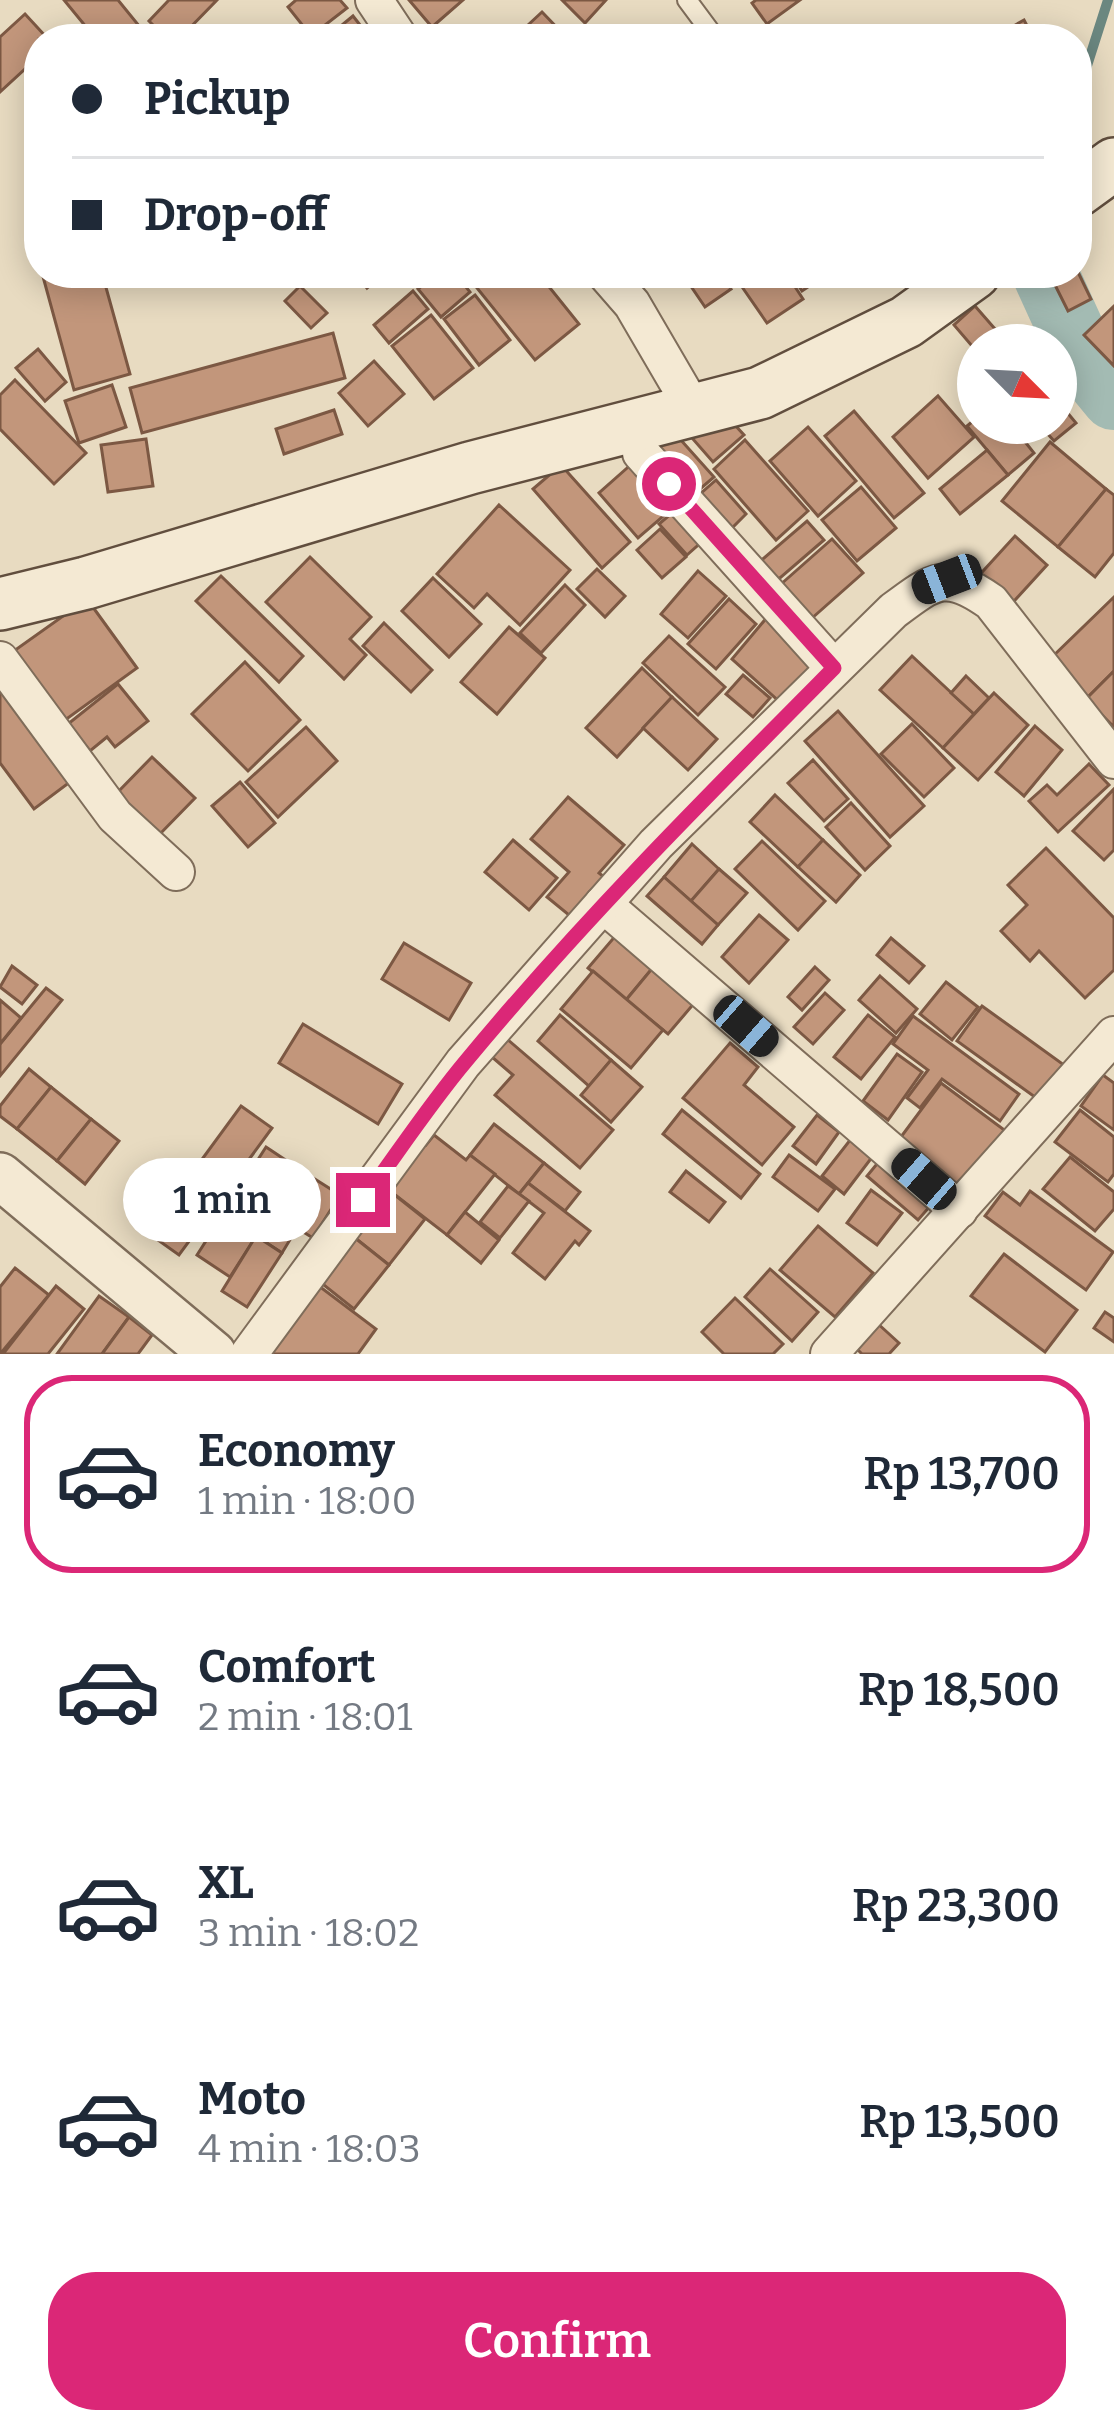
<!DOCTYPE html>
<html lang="en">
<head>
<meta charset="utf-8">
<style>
	:root { --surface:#fff; --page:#f2f2f3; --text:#1f2937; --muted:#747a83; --line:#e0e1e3; --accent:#db2777 }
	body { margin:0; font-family:Bitter,serif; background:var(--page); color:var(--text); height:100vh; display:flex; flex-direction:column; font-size:45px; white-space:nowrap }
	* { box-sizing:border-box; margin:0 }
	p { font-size:39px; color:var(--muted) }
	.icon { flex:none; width:66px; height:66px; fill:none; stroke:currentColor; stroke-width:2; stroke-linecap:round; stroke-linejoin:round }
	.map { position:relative; height:1354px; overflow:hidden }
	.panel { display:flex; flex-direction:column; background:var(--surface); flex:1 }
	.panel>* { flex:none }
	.hud { position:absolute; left:24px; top:24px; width:1068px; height:264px; border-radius:48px; box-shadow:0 6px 30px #0003; display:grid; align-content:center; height:264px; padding:0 48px; background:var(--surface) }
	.needle { width:78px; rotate:114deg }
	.fabs { position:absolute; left:957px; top:324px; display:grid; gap:24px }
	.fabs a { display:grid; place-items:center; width:120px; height:120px; border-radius:50%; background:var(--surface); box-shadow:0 6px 30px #0003; font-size:60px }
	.end { position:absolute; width:54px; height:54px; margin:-27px; border:15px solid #db2777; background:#fff; box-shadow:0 0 0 6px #fff }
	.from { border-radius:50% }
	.bubble { position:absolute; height:84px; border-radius:42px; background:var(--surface); box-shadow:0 6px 30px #0003; font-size:39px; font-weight:600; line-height:84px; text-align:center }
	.car { position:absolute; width:36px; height:72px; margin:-36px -18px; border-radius:15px; box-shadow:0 0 9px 3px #0007; background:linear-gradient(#222 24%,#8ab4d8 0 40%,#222 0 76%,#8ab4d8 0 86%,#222 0) }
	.hud b { display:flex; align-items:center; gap:42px; height:114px; font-size:45px }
	.hud b+b { border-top:3px solid var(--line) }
	.hud i { width:30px; height:30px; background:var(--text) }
	ul { padding:21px 0 0; list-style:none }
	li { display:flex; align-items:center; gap:36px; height:198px; margin:0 24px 18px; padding:0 24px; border:6px solid transparent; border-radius:48px }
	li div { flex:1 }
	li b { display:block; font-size:45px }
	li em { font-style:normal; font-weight:600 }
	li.selected { border-color:var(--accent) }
	li>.icon { width:108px; height:108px; stroke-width:1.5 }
	.primary-button { display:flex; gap:24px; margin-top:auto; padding:24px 48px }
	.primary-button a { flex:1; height:138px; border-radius:48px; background:var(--accent); color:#fff; font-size:48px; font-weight:600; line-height:138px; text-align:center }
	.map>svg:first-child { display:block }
</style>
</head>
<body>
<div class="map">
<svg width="1114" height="1354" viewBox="0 0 1114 1354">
	<rect width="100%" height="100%" fill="#e8dbc1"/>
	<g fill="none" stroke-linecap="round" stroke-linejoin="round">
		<path stroke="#6b8780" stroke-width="10" d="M1077,97L1108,0"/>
		<path stroke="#a3bbb3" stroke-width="66" d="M1045,273L1086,363L1114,397"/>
	</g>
	<g fill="#c2967b" stroke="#7c5843" stroke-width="3">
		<path d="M64,0H118L140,27L126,39H96Z"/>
		<path d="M169,0H217L179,39H167L149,21Z"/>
		<path d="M296,0H340L347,8L311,36L288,7Z"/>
		<path d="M409,0H463L432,27Z"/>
		<path d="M562,0H606L585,23Z"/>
		<path d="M756,0H800L767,24L752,3Z"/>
		<path d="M542,12L568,39H513Z"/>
		<path d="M25,14L48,39H39V56L0,92V37Z"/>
		<path d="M353,16L371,39H325Z"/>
		<path d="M1024,20L1034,39H1007L1003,32Z"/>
		<path d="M39,226V263L30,229Z"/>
		<path d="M1077,270L1091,299L1068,311L1049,273Z"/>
		<path d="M42,273H102L130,374L74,390Z"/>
		<path d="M355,273H385L367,288Z"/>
		<path d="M437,273H455L470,292L441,317L418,289Z"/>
		<path d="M495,273H538L579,324L535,360L477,288Z"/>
		<path d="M688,273H720L731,289L705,307L684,276Z"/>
		<path d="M756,273H786L803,299L767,323L740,284Z"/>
		<path d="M790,273H829L802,291Z"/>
		<path d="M300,286L327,313L311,328L285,301Z"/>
		<path d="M413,291L428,309L389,343L374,325Z"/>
		<path d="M475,295L510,340L479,365L444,319Z"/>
		<path d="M975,306L1009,345H978V353L954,325Z"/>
		<path d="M1114,306V366L1084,335Z"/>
		<path d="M431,315L473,368L434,399L392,346Z"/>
		<path d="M333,333L345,378L142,433L130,388Z"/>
		<path d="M38,349L66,382L45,401L16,368Z"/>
		<path d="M374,361L404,394L368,426L339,393Z"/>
		<path d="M15,380L86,453L54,484L0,429V395Z"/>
		<path d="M112,385L126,427L79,443L65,401Z"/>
		<path d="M938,396L974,437L928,478L893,437Z"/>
		<path d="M1056,399L1076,423L1054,441L1038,423H1056Z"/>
		<path d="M334,410L342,434L284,454L276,429Z"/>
		<path d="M722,411L744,435L713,462L692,438Z"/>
		<path d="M854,411L924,493L894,518L825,436Z"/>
		<path d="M978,417V423H1010L1034,453L1008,475L967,426Z"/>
		<path d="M808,427L856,481L818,516L770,461Z"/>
		<path d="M671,429L714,477L692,496L650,449Z"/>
		<path d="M146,439L153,486L108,492L101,445Z"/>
		<path d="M745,440L808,511L776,540L714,469Z"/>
		<path d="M1050,442L1106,489L1058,547L1002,501Z"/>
		<path d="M987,450L1008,475L960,514L940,489Z"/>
		<path d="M635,461L675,506L638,538L599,493Z"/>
		<path d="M561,465L630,542L602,568L533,489Z"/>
		<path d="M716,480L746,514L730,530L699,495Z"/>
		<path d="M861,487L896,528L857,561L822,520Z"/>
		<path d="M1106,489L1114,495V553L1095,577L1058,547Z"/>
		<path d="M499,505L570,570L520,625L487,594L474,608L437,574Z"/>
		<path d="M679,507L706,538L687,555L659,524Z"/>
		<path d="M807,521L824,540L773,584L756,565Z"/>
		<path d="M660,529L686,557L662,578L637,550Z"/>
		<path d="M1015,536L1047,565L1006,610L974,581Z"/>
		<path d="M832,539L863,573L811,619L780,585Z"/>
		<path d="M310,557L371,617L350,639L366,655L344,679L266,602Z"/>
		<path d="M597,569L625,596L605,617L577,589Z"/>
		<path d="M698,571L726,596L688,638L661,614Z"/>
		<path d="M221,576L303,656L279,682L196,601Z"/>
		<path d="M433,578L481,624L449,657L402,611Z"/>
		<path d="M565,585L585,605L541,653L520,633Z"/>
		<path d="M1114,597V671L1086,699L1049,660Z"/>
		<path d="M87,599L137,668L61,723L11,653Z"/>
		<path d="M729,599L756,624L716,669L688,644Z"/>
		<path d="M769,615L819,660L781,703L732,659Z"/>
		<path d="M384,623L432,670L411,692L363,646Z"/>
		<path d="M509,627L545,658L497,714L461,682Z"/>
		<path d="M669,636L725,687L698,715L643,663Z"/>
		<path d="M912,656L974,714L943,748L880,690Z"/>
		<path d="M245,662L300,720L248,771L192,714Z"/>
		<path d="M642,668L672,697L617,757L586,728Z"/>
		<path d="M1114,671V726H1113L1086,699Z"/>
		<path d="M743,675L770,698L753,717L726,694Z"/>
		<path d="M966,676L989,698L974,714L951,693Z"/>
		<path d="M0,678L74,779L34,809L0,763Z"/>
		<path d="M118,684L148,721L115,747L107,737L90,751L68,724Z"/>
		<path d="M994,693L1028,725L978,780L943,748Z"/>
		<path d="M672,697L717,739L688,770L643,728Z"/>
		<path d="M838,711L924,806L890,837L805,741Z"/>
		<path d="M912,724L954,768L924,797L881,754Z"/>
		<path d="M1035,726L1062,750L1024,796L996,772Z"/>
		<path d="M306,727L337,761L278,817L246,782Z"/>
		<path d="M152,757L195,798L159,835L116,794Z"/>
		<path d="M813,760L848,799L824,821L788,783Z"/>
		<path d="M1089,764L1109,785L1058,832L1029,801L1047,785L1057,795Z"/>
		<path d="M240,782L275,823L248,847L212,806Z"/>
		<path d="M1114,789V850L1104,860L1073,831Z"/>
		<path d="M775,795L823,840L798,867L750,822Z"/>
		<path d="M568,797L624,845L599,873L609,881L575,920L547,897L569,872L531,839Z"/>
		<path d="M851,803L890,846L865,870L826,827Z"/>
		<path d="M513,840L557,878L529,910L485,872Z"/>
		<path d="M823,840L860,875L836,902L798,867Z"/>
		<path d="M762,841L825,901L798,930L735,869Z"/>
		<path d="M692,844L719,869L691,901L664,877Z"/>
		<path d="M1046,848L1114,918V970L1085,998L1039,951L1030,961L1001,931L1027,905L1008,885Z"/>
		<path d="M719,869L747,893L718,925L691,901Z"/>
		<path d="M664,877L718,925L702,944L647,896Z"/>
		<path d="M759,915L788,940L749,983L722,957Z"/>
		<path d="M623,927L660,959L626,1000L588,968Z"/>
		<path d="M891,938L924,966L909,983L877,955Z"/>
		<path d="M404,943L471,983L449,1020L382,979Z"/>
		<path d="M660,959L702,994L668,1034L626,1000Z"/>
		<path d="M12,966L37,985L22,1004L0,987Z"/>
		<path d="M815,967L829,980L802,1010L788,997Z"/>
		<path d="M593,971L663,1030L631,1068L561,1009Z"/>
		<path d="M880,976L917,1009L896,1033L859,1000Z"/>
		<path d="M946,982L978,1007L952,1040L920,1014Z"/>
		<path d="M46,988L62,1000L0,1076V1044Z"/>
		<path d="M825,993L844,1010L813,1044L794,1027Z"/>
		<path d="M0,1000L21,1018L0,1044Z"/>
		<path d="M982,1006L1064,1065L1039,1100L957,1041Z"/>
		<path d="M560,1015L611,1060L589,1086L538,1041Z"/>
		<path d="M868,1015L895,1037L861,1079L834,1057Z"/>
		<path d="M913,1016L1019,1094L1000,1121L942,1079L920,1108L907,1098L928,1070L893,1044Z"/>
		<path d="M303,1024L402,1084L378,1124L279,1063Z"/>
		<path d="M507,1039L613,1130L580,1168L495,1095L513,1075L492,1057Z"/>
		<path d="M730,1043L758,1067L744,1085L794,1127L762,1165L683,1098Z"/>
		<path d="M897,1054L922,1072L888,1120L863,1101Z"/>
		<path d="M611,1060L642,1087L611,1122L581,1095Z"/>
		<path d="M29,1069L51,1087L17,1129L0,1116V1106Z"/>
		<path d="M1103,1075L1114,1083V1130L1081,1106Z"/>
		<path d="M941,1083L1007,1132L958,1198L892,1149Z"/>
		<path d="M51,1087L91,1119L57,1161L17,1129Z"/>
		<path d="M241,1106L272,1128L179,1255L148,1233Z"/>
		<path d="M682,1110L760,1174L741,1198L663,1134Z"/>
		<path d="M1080,1110L1114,1137V1174L1108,1182L1055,1142Z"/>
		<path d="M817,1115L839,1132L816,1164L793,1146Z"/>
		<path d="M91,1119L119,1141L85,1184L57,1161Z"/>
		<path d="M494,1124L544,1163L519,1194L470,1155Z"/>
		<path d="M434,1135L466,1160L470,1155L495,1174L447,1235L381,1184L417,1138L426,1145Z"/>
		<path d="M854,1135L876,1152L844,1194L822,1176Z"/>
		<path d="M266,1147L299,1169L230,1277L197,1255Z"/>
		<path d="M886,1153L938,1197L918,1220L867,1176Z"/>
		<path d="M789,1155L835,1189L818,1211L773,1177Z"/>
		<path d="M1070,1157L1114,1192V1209L1095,1231L1043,1189Z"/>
		<path d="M544,1163L580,1192L565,1211L528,1183Z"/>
		<path d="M299,1169L340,1195L313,1238L271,1212Z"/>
		<path d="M686,1171L725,1202L709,1222L670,1192Z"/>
		<path d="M528,1183L590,1231L579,1245L575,1241L545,1279L513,1253L544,1213L519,1194Z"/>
		<path d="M381,1184L425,1219L389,1265L345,1230Z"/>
		<path d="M508,1186L529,1201L500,1238L480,1222Z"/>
		<path d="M871,1190L902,1213L877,1245L847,1223Z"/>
		<path d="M1030,1191L1113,1252L1086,1290L985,1216L1003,1192L1020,1205Z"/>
		<path d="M271,1212L297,1228L282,1253L256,1236Z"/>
		<path d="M465,1212L499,1240L481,1263L447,1235Z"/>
		<path d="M818,1226L873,1273L835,1317L780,1270Z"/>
		<path d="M345,1230L389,1265L354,1309L310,1274Z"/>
		<path d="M256,1236L282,1253L247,1307L222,1291Z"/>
		<path d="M1004,1254L1077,1310L1045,1352L971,1296Z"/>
		<path d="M15,1268L49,1295L0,1354V1287Z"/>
		<path d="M770,1269L818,1312L792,1341L745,1297Z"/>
		<path d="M311,1280L376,1329L358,1354H256Z"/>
		<path d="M56,1286L84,1309L48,1354H3Z"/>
		<path d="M99,1296L129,1317L102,1354H57Z"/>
		<path d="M735,1298L783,1344L773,1354H724L702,1332Z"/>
		<path d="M1105,1312L1114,1318V1342L1094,1328Z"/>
		<path d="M129,1317L152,1335L138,1354H102Z"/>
		<path d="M876,1322L899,1343L889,1354H862L854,1346Z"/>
	</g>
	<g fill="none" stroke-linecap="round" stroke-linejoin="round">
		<defs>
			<path id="service" d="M687,0L716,39"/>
			<g id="minor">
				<path d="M374,0L400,39"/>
				<path d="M605,273L632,304L695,412"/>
				<path d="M641,453L834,668"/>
				<path d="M0,660L115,816L176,872"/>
				<path d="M603,904L959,1210"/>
				<path d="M249,1354L463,1063L656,844L893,611C934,580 946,570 991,602L1114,760"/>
				<path d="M829,1354L1114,1035"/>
			</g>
			<path id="tertiary" d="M0,1176L213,1354"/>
			<g id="secondary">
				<path d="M1077,191L1114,164"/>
				<path d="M0,604L86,583L470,468L760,393L906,322L974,273"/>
			</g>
		</defs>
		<use href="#service" stroke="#7f6d5a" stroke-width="22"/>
		<use href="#minor" stroke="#7f6d5a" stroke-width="40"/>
		<use href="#tertiary" stroke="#7f6d5a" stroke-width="50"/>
		<use href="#secondary" stroke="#614e3e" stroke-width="56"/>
		<use href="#service" stroke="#f4e9d3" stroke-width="18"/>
		<use href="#minor" stroke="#f4e9d3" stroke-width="36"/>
		<use href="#tertiary" stroke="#f4e9d3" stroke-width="45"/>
		<use href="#secondary" stroke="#f4e9d3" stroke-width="51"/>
	</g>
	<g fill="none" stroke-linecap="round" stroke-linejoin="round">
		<path stroke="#db2777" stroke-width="15" d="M363,1200C397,1154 429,1105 466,1061C581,922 707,796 834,668L669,484"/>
	</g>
</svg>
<div class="fabs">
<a><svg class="needle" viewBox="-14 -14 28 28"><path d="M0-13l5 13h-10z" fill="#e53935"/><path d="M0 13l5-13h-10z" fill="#747a83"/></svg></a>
</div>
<i class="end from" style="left:669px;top:484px"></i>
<i class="end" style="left:363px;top:1200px"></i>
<div class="bubble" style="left:123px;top:1158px;width:198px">1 min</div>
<i class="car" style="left:947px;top:579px;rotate:249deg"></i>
<i class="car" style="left:746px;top:1026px;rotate:131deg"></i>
<i class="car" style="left:924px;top:1179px;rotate:311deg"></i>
<div class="hud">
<b><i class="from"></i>Pickup</b>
<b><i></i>Drop-off</b>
</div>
</div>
<section class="panel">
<ul>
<li class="selected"><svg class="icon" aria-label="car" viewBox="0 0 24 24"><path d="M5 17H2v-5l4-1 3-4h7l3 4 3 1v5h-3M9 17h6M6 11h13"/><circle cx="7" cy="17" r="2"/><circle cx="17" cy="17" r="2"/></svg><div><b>Economy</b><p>1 min · 18:00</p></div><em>Rp 13,700</em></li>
<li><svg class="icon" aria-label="car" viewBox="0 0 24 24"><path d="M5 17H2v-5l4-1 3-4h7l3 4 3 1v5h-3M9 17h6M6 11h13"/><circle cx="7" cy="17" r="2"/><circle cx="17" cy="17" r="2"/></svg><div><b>Comfort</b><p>2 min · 18:01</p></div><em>Rp 18,500</em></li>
<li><svg class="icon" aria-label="car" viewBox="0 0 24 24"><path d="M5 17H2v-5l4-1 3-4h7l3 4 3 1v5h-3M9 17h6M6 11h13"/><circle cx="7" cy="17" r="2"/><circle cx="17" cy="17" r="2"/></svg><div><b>XL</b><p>3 min · 18:02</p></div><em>Rp 23,300</em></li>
<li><svg class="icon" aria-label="car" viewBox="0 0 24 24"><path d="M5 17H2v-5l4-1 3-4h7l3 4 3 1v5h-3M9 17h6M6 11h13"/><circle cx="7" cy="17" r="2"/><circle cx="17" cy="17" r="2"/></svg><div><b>Moto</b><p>4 min · 18:03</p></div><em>Rp 13,500</em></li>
</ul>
<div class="primary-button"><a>Confirm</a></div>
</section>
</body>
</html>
